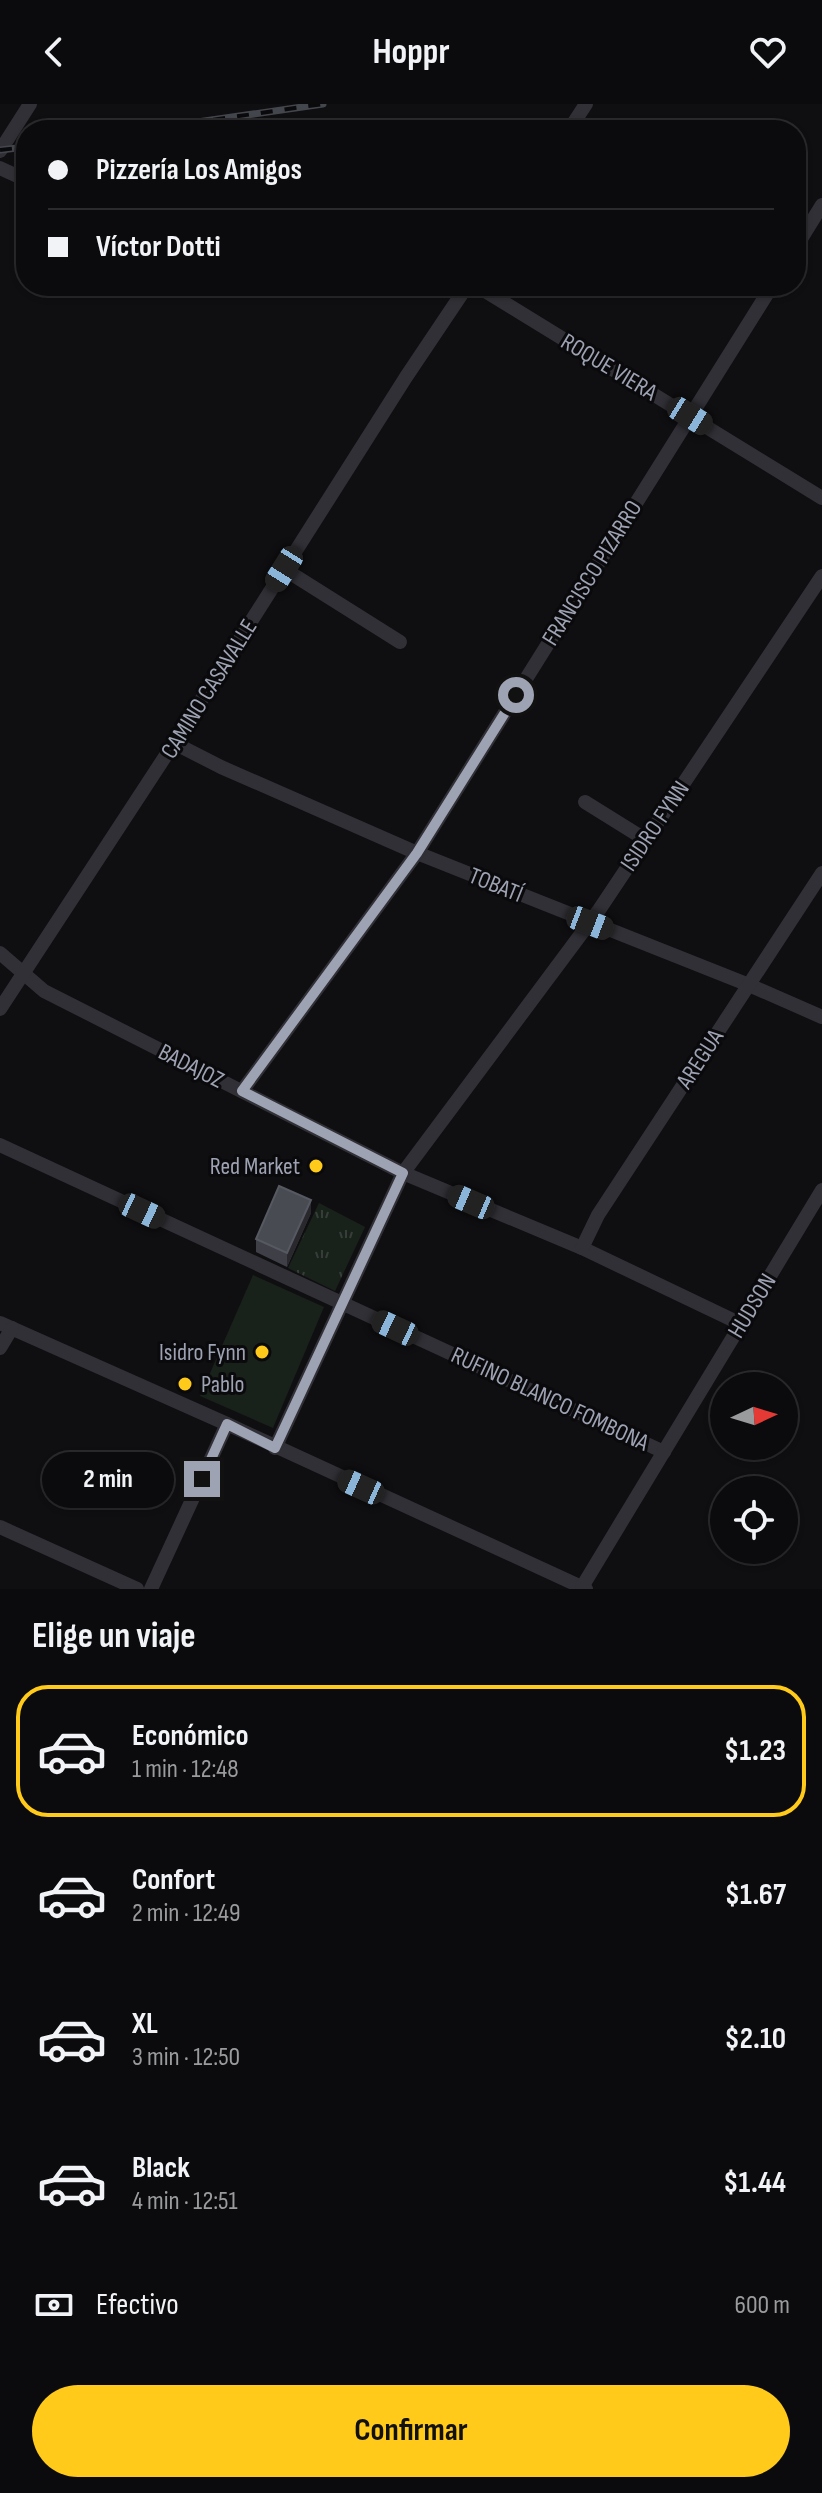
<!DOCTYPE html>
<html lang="es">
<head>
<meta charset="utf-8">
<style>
	:root { --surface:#0b0b0d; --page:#19191b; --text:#f1f3f6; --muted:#9a9b9d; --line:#2b2b2e; --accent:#ffca19 }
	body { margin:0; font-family:"Sofia Sans Condensed",sans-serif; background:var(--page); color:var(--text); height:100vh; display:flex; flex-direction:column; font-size:30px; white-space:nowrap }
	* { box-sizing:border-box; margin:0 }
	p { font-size:26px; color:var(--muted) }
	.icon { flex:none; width:44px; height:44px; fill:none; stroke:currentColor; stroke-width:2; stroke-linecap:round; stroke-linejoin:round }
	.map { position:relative; height:1485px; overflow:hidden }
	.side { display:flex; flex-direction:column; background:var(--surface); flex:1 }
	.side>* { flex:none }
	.guide { position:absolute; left:16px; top:16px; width:790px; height:176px; border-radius:32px; box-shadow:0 2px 6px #0004,0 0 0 2px var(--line); display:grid; align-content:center; height:176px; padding:0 32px; background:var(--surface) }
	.needle { width:52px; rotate:86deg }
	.buttons { position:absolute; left:710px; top:1268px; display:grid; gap:16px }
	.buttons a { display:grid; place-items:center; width:88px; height:88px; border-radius:50%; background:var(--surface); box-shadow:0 2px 6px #0004,0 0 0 2px var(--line); font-size:40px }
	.end { position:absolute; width:36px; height:36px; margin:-18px; border:10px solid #9ea3b3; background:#111; box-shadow:0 0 0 4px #111 }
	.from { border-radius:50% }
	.bubble { position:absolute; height:56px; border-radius:28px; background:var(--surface); box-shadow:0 2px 6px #0004,0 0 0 2px var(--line); font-size:26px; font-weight:700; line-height:56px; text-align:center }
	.car { position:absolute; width:24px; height:48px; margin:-24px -12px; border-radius:10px; box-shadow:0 0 6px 2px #0007; background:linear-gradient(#222 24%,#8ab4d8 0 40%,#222 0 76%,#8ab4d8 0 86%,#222 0) }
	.guide b { display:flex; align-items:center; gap:28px; height:76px; font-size:30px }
	.guide b+b { border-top:2px solid var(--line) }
	.guide i { width:20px; height:20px; background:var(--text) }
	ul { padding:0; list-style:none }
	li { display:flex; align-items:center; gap:24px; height:132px; margin:0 16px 12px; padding:0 16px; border:4px solid transparent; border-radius:32px }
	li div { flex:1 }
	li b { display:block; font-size:30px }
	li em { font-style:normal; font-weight:700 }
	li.current { border-color:var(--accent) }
	li>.icon { width:72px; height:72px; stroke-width:1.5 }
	h2 { padding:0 32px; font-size:36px; line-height:96px }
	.pay { display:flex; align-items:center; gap:20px; height:88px; padding:0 32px; font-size:30px }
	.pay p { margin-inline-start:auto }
	.cta { display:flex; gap:16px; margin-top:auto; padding:16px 32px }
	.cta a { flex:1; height:92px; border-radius:48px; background:var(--accent); color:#111; font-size:32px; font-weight:700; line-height:92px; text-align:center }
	header { display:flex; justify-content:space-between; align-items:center; height:104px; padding:0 32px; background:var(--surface); font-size:36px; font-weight:700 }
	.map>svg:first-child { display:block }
</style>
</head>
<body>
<header><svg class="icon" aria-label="back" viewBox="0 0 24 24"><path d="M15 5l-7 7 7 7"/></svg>Hoppr<svg class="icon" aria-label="heart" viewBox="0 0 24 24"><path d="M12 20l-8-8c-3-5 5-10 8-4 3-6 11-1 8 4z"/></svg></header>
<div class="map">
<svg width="822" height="1485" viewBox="0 0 822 1485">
	<defs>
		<pattern id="park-tufts" width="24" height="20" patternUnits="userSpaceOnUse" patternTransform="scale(2)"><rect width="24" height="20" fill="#19211b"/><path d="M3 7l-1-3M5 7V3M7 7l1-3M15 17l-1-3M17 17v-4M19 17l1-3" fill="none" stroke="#373e3a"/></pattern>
	</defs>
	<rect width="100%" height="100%" fill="#0f0f11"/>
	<path fill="url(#park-tufts)" d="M319,1099L365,1123L335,1187L288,1164Z"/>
	<path fill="#19211b" d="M253,1171L324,1203L273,1324L200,1292Z"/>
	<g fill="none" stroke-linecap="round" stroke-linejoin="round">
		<g stroke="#303036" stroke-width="14">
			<path d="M569,26L586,0"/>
			<path d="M0,47L30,0"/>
			<path d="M0,64L26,76"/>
			<path d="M796,143L822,101"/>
			<path d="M477,182L822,394"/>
			<path d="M284,465L400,538"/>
			<path d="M174,639L221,663L417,749L749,881L822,913"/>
			<path d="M585,698L646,736"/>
			<path d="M0,849L44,887L403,1069L582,1144L741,1220"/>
			<path d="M0,905L174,639L406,273L467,182"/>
			<path d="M242,987L417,749L772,182"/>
			<path d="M0,1041L664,1348"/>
			<path d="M582,1144L598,1111L822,769"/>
			<path d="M0,1219L227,1320L586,1485"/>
			<path d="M0,1244L12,1224"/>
			<path d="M275,1344L403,1069L599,806L822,472"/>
			<path d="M0,1423L137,1485"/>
			<path d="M582,1483L822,1086"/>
			<path d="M151,1485L227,1320"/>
		</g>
		<defs>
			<g id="rail">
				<path d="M100,26L153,18"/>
				<path d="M142,26L323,0"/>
				<path d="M0,46L26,43"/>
			</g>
		</defs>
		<use href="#rail" stroke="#44464d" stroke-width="7"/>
		<use href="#rail" stroke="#0a0a0c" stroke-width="4" stroke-dasharray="12" stroke-linecap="butt"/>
	</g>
	<path fill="#3f4047" d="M311,1109L287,1163L256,1148V1135Z"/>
	<path fill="#28282d" d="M311,1096V1109L287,1163V1149Z"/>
	<path fill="#494b53" stroke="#575962" stroke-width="2" d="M279,1082L311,1096L287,1149L256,1135Z"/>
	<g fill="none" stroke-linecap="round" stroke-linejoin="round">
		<path stroke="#9ea3b3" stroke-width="10" d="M202,1375L227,1320L275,1344L403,1069L242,987L417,749L516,591"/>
	</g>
	<g fill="#ffca19" stroke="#0a0a0c" stroke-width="3">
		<circle cx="316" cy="1062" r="8"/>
		<circle cx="262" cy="1248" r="8"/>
		<circle cx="185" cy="1280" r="8"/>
	</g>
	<g text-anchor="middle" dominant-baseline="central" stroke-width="6" stroke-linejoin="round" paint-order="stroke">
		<g font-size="24" fill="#9ea3b3" stroke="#0a0a0c">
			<text transform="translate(609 263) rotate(31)">ROQUE VIERA</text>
			<text transform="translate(592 469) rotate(-58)">FRANCISCO PIZARRO</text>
			<text transform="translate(209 585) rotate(-58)">CAMINO CASAVALLE</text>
			<text transform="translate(655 722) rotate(-56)">ISIDRO FYNN</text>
			<text transform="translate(496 781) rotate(22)">TOBATÍ</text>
			<text transform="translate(700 955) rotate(-57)">AREGUA</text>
			<text transform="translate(191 962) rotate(27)">BADAJOZ</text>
			<text transform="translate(752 1202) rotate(-59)">HUDSON</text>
			<text transform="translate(550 1295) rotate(25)">RUFINO BLANCO FOMBONA</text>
		</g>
		<g font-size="24" fill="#9ea3b3" stroke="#0a0a0c" text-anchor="end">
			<text x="300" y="1062">Red Market</text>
			<text x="246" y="1248">Isidro Fynn</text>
			<text x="201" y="1280" text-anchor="start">Pablo</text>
		</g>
	</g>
</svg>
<div class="buttons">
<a><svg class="needle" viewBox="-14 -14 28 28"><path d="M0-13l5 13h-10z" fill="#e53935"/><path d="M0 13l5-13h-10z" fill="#9a9b9d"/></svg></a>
<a><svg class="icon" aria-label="locate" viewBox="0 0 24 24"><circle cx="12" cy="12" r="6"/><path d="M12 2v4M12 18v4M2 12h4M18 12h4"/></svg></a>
</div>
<i class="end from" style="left:516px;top:591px"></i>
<i class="end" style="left:202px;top:1375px"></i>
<div class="bubble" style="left:42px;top:1348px;width:132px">2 min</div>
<i class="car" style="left:690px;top:312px;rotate:122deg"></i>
<i class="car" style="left:284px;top:465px;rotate:212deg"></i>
<i class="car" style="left:590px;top:819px;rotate:111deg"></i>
<i class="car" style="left:471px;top:1098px;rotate:293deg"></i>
<i class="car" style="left:142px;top:1107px;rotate:115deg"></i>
<i class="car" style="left:395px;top:1224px;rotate:295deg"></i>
<i class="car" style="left:361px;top:1383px;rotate:294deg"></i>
<div class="guide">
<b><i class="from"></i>Pizzería Los Amigos</b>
<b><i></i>Víctor Dotti</b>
</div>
</div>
<section class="side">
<h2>Elige un viaje</h2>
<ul>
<li class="current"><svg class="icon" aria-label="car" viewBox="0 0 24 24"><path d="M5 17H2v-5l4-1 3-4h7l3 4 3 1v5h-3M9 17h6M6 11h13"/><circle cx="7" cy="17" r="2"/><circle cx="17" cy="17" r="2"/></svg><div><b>Económico</b><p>1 min · 12:48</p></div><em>$1.23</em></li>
<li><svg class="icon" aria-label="car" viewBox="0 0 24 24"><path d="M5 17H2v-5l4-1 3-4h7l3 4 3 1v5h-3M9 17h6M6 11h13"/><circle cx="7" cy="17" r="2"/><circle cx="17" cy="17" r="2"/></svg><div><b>Confort</b><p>2 min · 12:49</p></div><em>$1.67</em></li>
<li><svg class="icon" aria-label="car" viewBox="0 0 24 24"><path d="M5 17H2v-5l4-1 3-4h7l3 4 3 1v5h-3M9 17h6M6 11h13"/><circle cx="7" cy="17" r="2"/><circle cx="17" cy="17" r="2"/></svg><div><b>XL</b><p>3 min · 12:50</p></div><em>$2.10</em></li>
<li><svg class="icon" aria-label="car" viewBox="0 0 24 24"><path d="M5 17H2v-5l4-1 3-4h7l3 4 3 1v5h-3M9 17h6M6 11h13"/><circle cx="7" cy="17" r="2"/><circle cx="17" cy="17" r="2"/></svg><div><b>Black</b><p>4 min · 12:51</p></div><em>$1.44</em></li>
</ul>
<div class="pay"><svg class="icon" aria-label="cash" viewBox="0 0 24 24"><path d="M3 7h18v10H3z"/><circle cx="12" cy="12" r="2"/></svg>Efectivo<p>600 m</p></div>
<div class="cta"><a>Confirmar</a></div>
</section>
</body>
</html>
